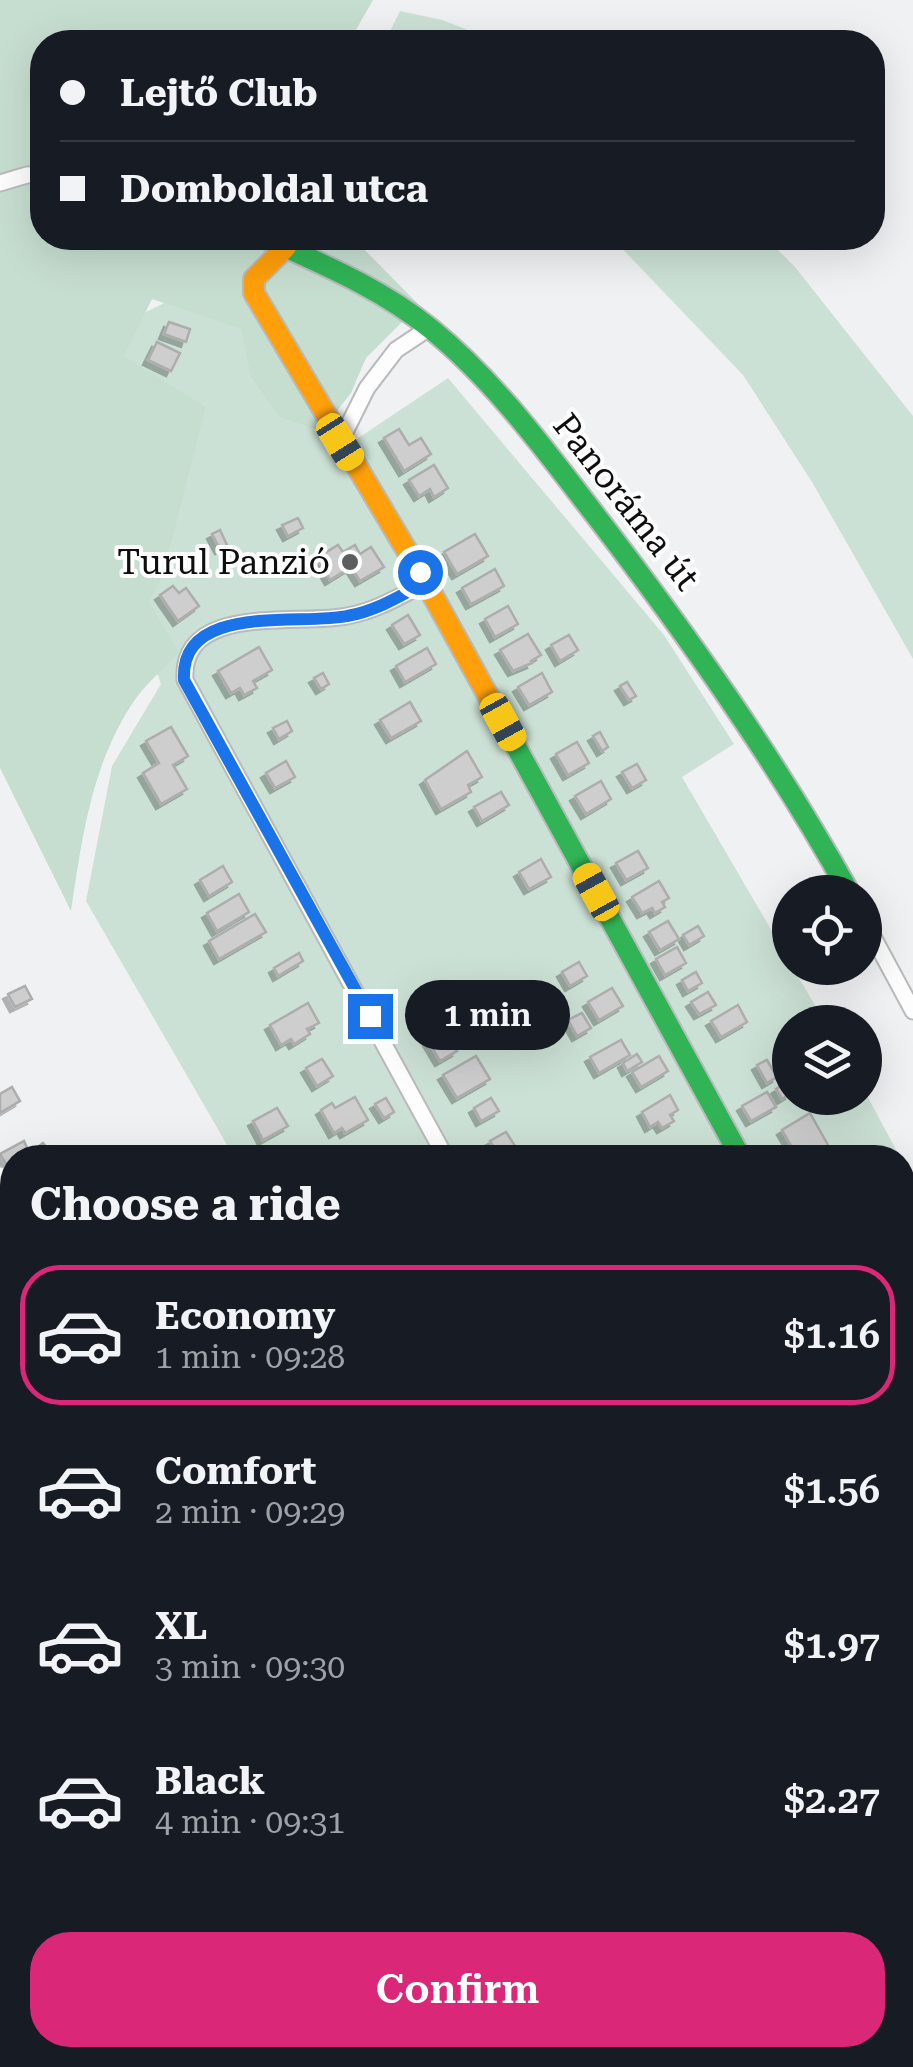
<!DOCTYPE html>
<html lang="en">
<head>
<meta charset="utf-8">
<style>
	:root { --surface:#171b24; --page:#20242c; --text:#f1f3f6; --muted:#9ea1a6; --line:#363941; --accent:#db2777 }
	body { margin:0; font-family:"Roboto Serif",serif; background:var(--page); color:var(--text); height:100vh; display:flex; flex-direction:column; font-size:38px; white-space:nowrap }
	* { box-sizing:border-box; margin:0 }
	p { font-size:32px; color:var(--muted) }
	.icon { flex:none; width:55px; height:55px; fill:none; stroke:currentColor; stroke-width:2; stroke-linecap:round; stroke-linejoin:round }
	.map { position:relative; flex:1; overflow:hidden }
	.drawer { position:absolute; left:0px; top:1145px; width:915px; height:922px; display:flex; flex-direction:column; background:var(--surface); border-radius:40px 40px 0 0; box-shadow:0 10px 40px #0002 }
	.drawer>* { flex:none }
	.banner { position:absolute; left:30px; top:30px; width:855px; height:220px; border-radius:40px; box-shadow:0 10px 40px #0002; display:grid; align-content:center; height:220px; padding:0 30px; background:var(--surface) }
	.tools { position:absolute; left:772px; top:875px; display:grid; gap:20px }
	.tools a { display:grid; place-items:center; width:110px; height:110px; border-radius:50%; background:var(--surface); box-shadow:0 10px 40px #0002; font-size:50px }
	.end { position:absolute; width:45px; height:45px; margin:-22px; border:12px solid #1a73e8; background:#fff; box-shadow:0 0 0 5px #fff }
	.from { border-radius:50% }
	.bubble { position:absolute; height:70px; border-radius:35px; background:var(--surface); box-shadow:0 10px 40px #0002; font-size:32px; font-weight:600; line-height:70px; text-align:center }
	.car { position:absolute; width:30px; height:60px; margin:-30px -15px; border-radius:12px; box-shadow:0 0 8px 2px #0007; background:linear-gradient(#f5c518 24%,#345 0 40%,#f5c518 0 76%,#345 0 86%,#f5c518 0) }
	.banner b { display:flex; align-items:center; gap:35px; height:95px; font-size:38px }
	.banner b+b { border-top:2px solid var(--line) }
	.banner i { width:25px; height:25px; background:var(--text) }
	ul { padding:0; list-style:none }
	li { display:flex; align-items:center; gap:30px; height:140px; margin:0 20px 15px; padding:0 10px; border:5px solid transparent; border-radius:40px }
	li div { flex:1 }
	li b { display:block; font-size:38px }
	li em { font-style:normal; font-weight:600 }
	li.selected { border-color:var(--accent) }
	li>.icon { width:90px; height:90px; stroke-width:1.5 }
	h2 { padding:0 30px; font-size:45px; line-height:120px }
	.primary-button { display:flex; gap:20px; margin-top:auto; padding:20px 30px }
	.primary-button a { flex:1; height:115px; border-radius:40px; background:var(--accent); color:#fff; font-size:40px; font-weight:600; line-height:115px; text-align:center }
	.map>svg:first-child { display:block }
</style>
</head>
<body>
<div class="map">
<svg width="913" height="2067" viewBox="0 0 913 2067">
	<defs>
		<filter id="shadow"><feDropShadow dx="-5" dy="5" stdDeviation="0" flood-color="#0004"/></filter>
	</defs>
	<rect width="100%" height="100%" fill="#f0f1f3"/>
	<g fill="#cce1d5">
		<path d="M400,11L442,20L499,42H385Z"/>
		<path d="M612,238H766L795,267L913,416V659L812,482L743,375Z"/>
		<path d="M205,283L234,290L330,457L448,378L664,635L734,744L682,777L790,962V968H793L825,1022H790V1098H865V1092L900,1157H234L86,901L112,766L161,684L124,577L93,338Z"/>
	</g>
	<path fill="#c6ded0" d="M0,0H373L349,42H42V238H353L419,305L366,358L351,393L321,431L279,417L251,377L241,329L152,299L124,356L206,407L163,575L149,602L179,652C164,669 144,685 132,704C91,767 82,838 71,911L0,768Z"/>
	<g fill="#cececf" stroke="#adadae" stroke-width="2.5" filter="url(#shadow)">
		<path d="M169,322L190,329L186,342L164,334Z"/>
		<path d="M157,342L180,353L171,371L148,360Z"/>
		<path d="M399,429L409,445L421,438L431,454L404,471L384,438Z"/>
		<path d="M434,465L448,488L434,497L430,489L419,496L409,480Z"/>
		<path d="M298,518L303,528L288,536L282,525Z"/>
		<path d="M220,530L227,545L220,549L212,534Z"/>
		<path d="M475,534L488,556L457,574L444,552Z"/>
		<path d="M338,545L343,552L355,545L360,554L371,547L384,567L360,581L351,567L330,580L317,558Z"/>
		<path d="M495,569L504,586L471,604L462,588Z"/>
		<path d="M173,586L179,593L186,588L199,606L178,621L160,595Z"/>
		<path d="M508,606L518,624L495,637L485,619Z"/>
		<path d="M408,615L420,635L404,644L392,625Z"/>
		<path d="M528,634L541,655L531,661L532,663L513,671L500,650Z"/>
		<path d="M569,635L578,650L560,661L551,645Z"/>
		<path d="M259,647L272,670L253,681L257,688L244,695L240,688L231,693L218,671Z"/>
		<path d="M427,648L436,664L405,682L396,666Z"/>
		<path d="M323,673L329,684L321,689L314,678Z"/>
		<path d="M542,673L552,692L529,705L518,687Z"/>
		<path d="M627,682L636,696L629,700L620,686Z"/>
		<path d="M410,702L421,721L391,738L380,720Z"/>
		<path d="M287,721L292,731L279,739L273,728Z"/>
		<path d="M171,727L188,756L173,765L187,789L161,804L143,773L159,763L146,741Z"/>
		<path d="M600,732L608,747L602,751L593,736Z"/>
		<path d="M577,742L589,763L568,775L556,754Z"/>
		<path d="M467,751L482,777L468,785L471,792L441,809L425,780Z"/>
		<path d="M286,761L295,777L275,788L266,773Z"/>
		<path d="M637,764L646,780L632,788L622,772Z"/>
		<path d="M601,781L611,799L586,814L575,796Z"/>
		<path d="M501,792L509,805L482,821L474,807Z"/>
		<path d="M638,851L648,868L626,880L616,863Z"/>
		<path d="M541,859L551,877L529,889L519,872Z"/>
		<path d="M223,866L232,882L209,896L200,880Z"/>
		<path d="M659,881L669,898L662,902L665,907L655,913L652,908L642,913L632,897Z"/>
		<path d="M239,894L249,912L217,931L207,913Z"/>
		<path d="M255,914L266,932L219,959L209,941Z"/>
		<path d="M668,921L679,939L660,950L649,932Z"/>
		<path d="M698,926L704,936L689,945L683,935Z"/>
		<path d="M677,947L686,963L665,975L656,959Z"/>
		<path d="M299,953L303,961L278,976L274,968Z"/>
		<path d="M579,962L587,976L570,986L562,972Z"/>
		<path d="M696,972L702,983L688,991L682,980Z"/>
		<path d="M25,986L32,999L15,1007L8,994Z"/>
		<path d="M612,988L623,1006L599,1020L588,1002Z"/>
		<path d="M708,992L716,1005L699,1014L691,1002Z"/>
		<path d="M430,999L440,1016L420,1027L411,1010Z"/>
		<path d="M308,1003L319,1023L307,1029L310,1034L294,1044L291,1039L281,1045L270,1025Z"/>
		<path d="M738,1005L747,1022L721,1037L711,1021Z"/>
		<path d="M582,1013L591,1028L577,1036L568,1020Z"/>
		<path d="M445,1031L457,1051L440,1061L428,1041Z"/>
		<path d="M621,1040L630,1055L599,1073L590,1057Z"/>
		<path d="M637,1054L642,1062L627,1071L623,1063Z"/>
		<path d="M476,1056L490,1079L457,1098L443,1075Z"/>
		<path d="M659,1056L668,1071L641,1087L632,1072Z"/>
		<path d="M322,1059L333,1076L317,1086L306,1068Z"/>
		<path d="M767,1060L777,1077L767,1083L757,1065Z"/>
		<path d="M790,1081V1094L782,1099L776,1089Z"/>
		<path d="M12,1087L20,1101L0,1113V1094Z"/>
		<path d="M767,1092L776,1107L751,1121L742,1106Z"/>
		<path d="M670,1095L678,1110L670,1115L674,1121L662,1128L658,1122L650,1127L642,1112Z"/>
		<path d="M355,1097L368,1120L345,1133L342,1128L334,1133L321,1110L332,1103L335,1108Z"/>
		<path d="M386,1098L394,1112L384,1118L375,1104Z"/>
		<path d="M491,1098L499,1111L481,1121L474,1108Z"/>
		<path d="M277,1108L288,1126L263,1140L253,1121Z"/>
		<path d="M810,1113L828,1145L806,1158H798L782,1130Z"/>
		<path d="M506,1132L515,1146L499,1155L490,1141Z"/>
		<path d="M24,1141L29,1152L12,1158V1162L7,1166L0,1154Z"/>
		<path d="M43,1143L51,1153L45,1158H24Z"/>
	</g>
	<g fill="none" stroke-linecap="round" stroke-linejoin="round">
		<defs>
			<g id="street">
				<path d="M0,183L27,175L42,174"/>
				<path d="M340,442L367,388L396,350L429,328"/>
				<path d="M426,583C400,596 376,611 347,616C299,626 180,602 185,680L446,1158"/>
				<path d="M865,922L913,1011"/>
				<path d="M0,1175L12,1198"/>
				<path d="M714,2055L731,2067"/>
			</g>
			<g id="fast">
				<path d="M265,238C322,264 382,289 431,329C495,381 545,450 596,516C688,636 775,759 849,892"/>
				<path d="M508,732L741,1158"/>
				<path d="M0,1359L12,1361"/>
				<path d="M0,1390L12,1392"/>
				<path d="M902,1506L913,1508"/>
				<path d="M902,1536L913,1538"/>
			</g>
			<path id="slow" d="M286,247L254,279V293L426,583L508,732"/>
		</defs>
		<use href="#street" stroke="#b9babb" stroke-width="19"/>
		<use href="#fast" stroke="#b9babb" stroke-width="24"/>
		<use href="#slow" stroke="#b9babb" stroke-width="24"/>
		<use href="#street" stroke="#fdfdfd" stroke-width="15"/>
		<use href="#fast" stroke="#30b455" stroke-width="20"/>
		<use href="#slow" stroke="#ff9f0a" stroke-width="20"/>
	</g>
	<g fill="none" stroke-linecap="round" stroke-linejoin="round">
		<path stroke="#1a73e8" stroke-width="12" d="M370,1016L184,680C180,602 299,626 347,616C376,611 400,596 426,582L420,572"/>
	</g>
	<circle fill="#5d5d5f" stroke="#fefeff" stroke-width="4" cx="350" cy="562" r="10"/>
	<g text-anchor="middle" dominant-baseline="central" stroke-width="8" stroke-linejoin="round" paint-order="stroke">
		<g font-size="35" fill="#0e0e0f" stroke="#fefeff">
			<text transform="translate(626 502) rotate(52)">Panoráma út</text>
		</g>
		<g font-size="35" fill="#0e0e0f" stroke="#fefeff" text-anchor="end">
			<text x="330" y="562">Turul Panzió</text>
		</g>
	</g>
</svg>
<div class="tools">
<a><svg class="icon" aria-label="locate" viewBox="0 0 24 24"><circle cx="12" cy="12" r="6"/><path d="M12 2v4M12 18v4M2 12h4M18 12h4"/></svg></a>
<a><svg class="icon" aria-label="layers" viewBox="0 0 24 24"><path d="M12 4l9 5-9 5-9-5zM3 14l9 5 9-5"/></svg></a>
</div>
<i class="end from" style="left:420px;top:572px"></i>
<i class="end" style="left:370px;top:1016px"></i>
<div class="bubble" style="left:405px;top:980px;width:165px">1 min</div>
<i class="car" style="left:340px;top:442px;rotate:148deg"></i>
<i class="car" style="left:503px;top:722px;rotate:151deg"></i>
<i class="car" style="left:596px;top:892px;rotate:331deg"></i>
<div class="banner">
<b><i class="from"></i>Lejtő Club</b>
<b><i></i>Domboldal utca</b>
</div>
<section class="drawer">
<h2>Choose a ride</h2>
<ul>
<li class="selected"><svg class="icon" aria-label="car" viewBox="0 0 24 24"><path d="M5 17H2v-5l4-1 3-4h7l3 4 3 1v5h-3M9 17h6M6 11h13"/><circle cx="7" cy="17" r="2"/><circle cx="17" cy="17" r="2"/></svg><div><b>Economy</b><p>1 min · 09:28</p></div><em>$1.16</em></li>
<li><svg class="icon" aria-label="car" viewBox="0 0 24 24"><path d="M5 17H2v-5l4-1 3-4h7l3 4 3 1v5h-3M9 17h6M6 11h13"/><circle cx="7" cy="17" r="2"/><circle cx="17" cy="17" r="2"/></svg><div><b>Comfort</b><p>2 min · 09:29</p></div><em>$1.56</em></li>
<li><svg class="icon" aria-label="car" viewBox="0 0 24 24"><path d="M5 17H2v-5l4-1 3-4h7l3 4 3 1v5h-3M9 17h6M6 11h13"/><circle cx="7" cy="17" r="2"/><circle cx="17" cy="17" r="2"/></svg><div><b>XL</b><p>3 min · 09:30</p></div><em>$1.97</em></li>
<li><svg class="icon" aria-label="car" viewBox="0 0 24 24"><path d="M5 17H2v-5l4-1 3-4h7l3 4 3 1v5h-3M9 17h6M6 11h13"/><circle cx="7" cy="17" r="2"/><circle cx="17" cy="17" r="2"/></svg><div><b>Black</b><p>4 min · 09:31</p></div><em>$2.27</em></li>
</ul>
<div class="primary-button"><a>Confirm</a></div>
</section>
</div>
</body>
</html>
